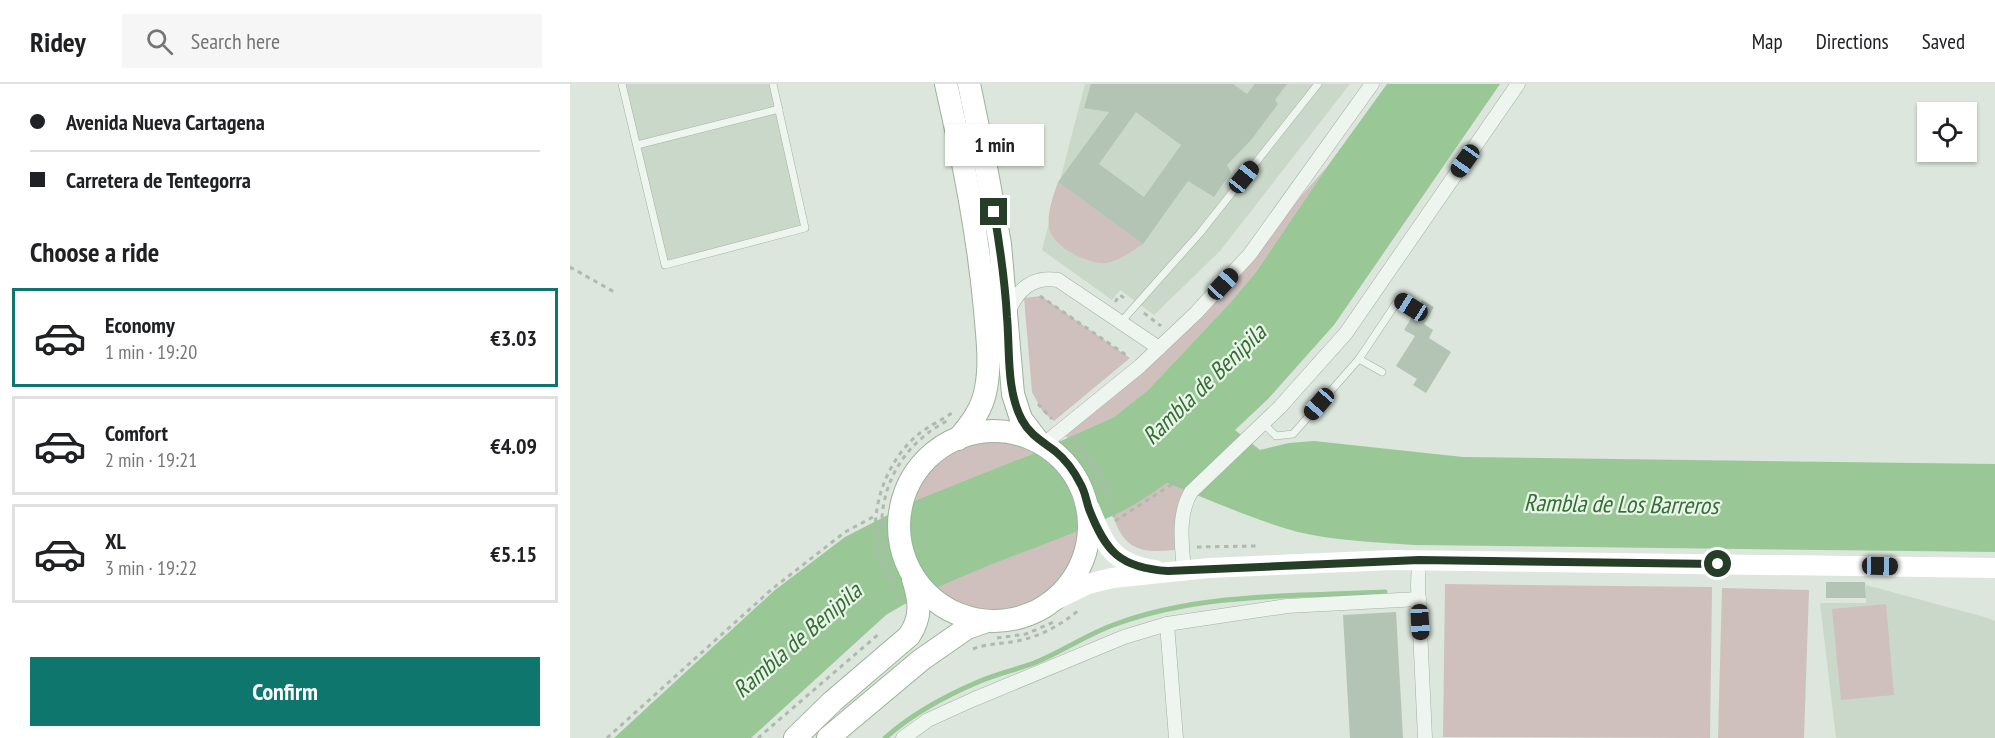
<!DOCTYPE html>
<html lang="en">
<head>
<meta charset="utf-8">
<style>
	:root { --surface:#fff; --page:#f6f6f6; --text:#202124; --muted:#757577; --line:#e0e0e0; --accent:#0f766e }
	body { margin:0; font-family:"PT Sans Narrow",sans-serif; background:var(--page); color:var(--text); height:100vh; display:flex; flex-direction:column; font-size:22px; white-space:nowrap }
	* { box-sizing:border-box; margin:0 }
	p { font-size:20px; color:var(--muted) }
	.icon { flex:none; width:33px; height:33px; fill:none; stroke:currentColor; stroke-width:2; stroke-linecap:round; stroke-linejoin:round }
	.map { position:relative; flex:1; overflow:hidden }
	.panel { display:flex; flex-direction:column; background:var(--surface); width:570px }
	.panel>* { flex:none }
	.hud { display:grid; align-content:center; height:132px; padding:0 30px; background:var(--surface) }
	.controls { position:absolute; left:1347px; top:18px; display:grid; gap:12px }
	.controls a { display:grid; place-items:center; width:60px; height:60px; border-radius:0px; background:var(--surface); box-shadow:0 2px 4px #0004; font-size:30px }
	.end { position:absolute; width:27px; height:27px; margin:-14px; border:8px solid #263d27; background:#fff; box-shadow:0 0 0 3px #fff }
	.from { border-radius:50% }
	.bubble { position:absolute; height:42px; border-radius:0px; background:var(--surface); box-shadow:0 2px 4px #0004; font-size:20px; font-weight:600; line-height:42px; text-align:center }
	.car { position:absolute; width:18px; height:36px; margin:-18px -9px; border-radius:8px; box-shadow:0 0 4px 2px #0007; background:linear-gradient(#222 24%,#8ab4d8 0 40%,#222 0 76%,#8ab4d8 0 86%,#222 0) }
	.hud b { display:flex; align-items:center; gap:21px; height:57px; font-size:22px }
	.hud b+b { border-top:2px solid var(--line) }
	.hud i { width:15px; height:15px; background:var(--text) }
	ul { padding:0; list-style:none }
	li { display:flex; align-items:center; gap:18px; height:99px; margin:0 12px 9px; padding:0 18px; border:3px solid var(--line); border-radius:0px }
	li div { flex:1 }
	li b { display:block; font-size:22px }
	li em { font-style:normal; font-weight:600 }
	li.selected { border-color:var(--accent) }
	li>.icon { width:54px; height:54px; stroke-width:1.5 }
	h2 { padding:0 30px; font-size:27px; line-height:72px }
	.button { display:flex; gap:12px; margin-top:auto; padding:12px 30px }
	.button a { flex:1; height:69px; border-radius:0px; background:var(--accent); color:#fff; font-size:24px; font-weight:600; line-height:69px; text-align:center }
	header { display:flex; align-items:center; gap:36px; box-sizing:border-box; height:84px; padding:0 30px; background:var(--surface); border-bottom:2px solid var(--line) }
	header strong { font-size:28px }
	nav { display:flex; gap:33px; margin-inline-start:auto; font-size:21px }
	.search { width:420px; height:54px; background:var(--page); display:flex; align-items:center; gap:15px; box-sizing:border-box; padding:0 21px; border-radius:0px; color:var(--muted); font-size:22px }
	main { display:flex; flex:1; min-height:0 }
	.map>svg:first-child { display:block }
</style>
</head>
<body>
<header>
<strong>Ridey</strong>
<div class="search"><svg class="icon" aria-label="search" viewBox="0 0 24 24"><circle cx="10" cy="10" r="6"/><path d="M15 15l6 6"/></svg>Search here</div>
<nav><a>Map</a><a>Directions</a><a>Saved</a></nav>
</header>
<main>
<section class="panel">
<div class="hud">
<b><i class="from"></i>Avenida Nueva Cartagena</b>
<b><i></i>Carretera de Tentegorra</b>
</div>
<h2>Choose a ride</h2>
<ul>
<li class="selected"><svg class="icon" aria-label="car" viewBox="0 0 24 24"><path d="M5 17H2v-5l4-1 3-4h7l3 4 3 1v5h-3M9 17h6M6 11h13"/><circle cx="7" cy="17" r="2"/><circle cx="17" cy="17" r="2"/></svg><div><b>Economy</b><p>1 min · 19:20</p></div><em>€3.03</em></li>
<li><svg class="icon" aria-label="car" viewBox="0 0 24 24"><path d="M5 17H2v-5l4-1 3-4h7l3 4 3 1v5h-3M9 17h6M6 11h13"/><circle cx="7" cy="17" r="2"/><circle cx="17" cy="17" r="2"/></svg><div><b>Comfort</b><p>2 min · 19:21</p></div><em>€4.09</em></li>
<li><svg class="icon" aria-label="car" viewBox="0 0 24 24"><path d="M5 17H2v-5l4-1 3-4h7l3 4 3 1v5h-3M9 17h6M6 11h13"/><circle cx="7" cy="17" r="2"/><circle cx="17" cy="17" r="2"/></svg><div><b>XL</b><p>3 min · 19:22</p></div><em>€5.15</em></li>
</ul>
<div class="button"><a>Confirm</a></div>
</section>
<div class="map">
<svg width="1425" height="654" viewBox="0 0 1425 654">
	<rect width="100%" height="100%" fill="#dce6dc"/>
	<g fill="#cad8ca">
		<path d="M52,0H203L235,144L95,181Z"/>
		<path d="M515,0H780L650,167L584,231L550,206L542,216L472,166Z"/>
		<path d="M1296,501L1418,534L1425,537V654H1266L1250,519H1296Z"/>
	</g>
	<g fill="#d0c0bd">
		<path d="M757,83L686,188L660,219L578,306L544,333L498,354L490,348L626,229Z"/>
		<path d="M488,98L573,160C562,167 548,178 535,179C517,180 483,163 479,144C477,128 483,113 488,98Z"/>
		<path d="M471,212L560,274L484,337L473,328L462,308L454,214Z"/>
		<path d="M434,347L457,352L479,363L330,424C345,374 381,347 434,347Z"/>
		<path d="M597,399L621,408L613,465C577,469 555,471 543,431Z"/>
		<path d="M520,441C519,462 514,480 502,497C468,542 395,551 356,508L370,501Z"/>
		<path d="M875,500L1142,503L1140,654L873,653Z"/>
		<path d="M1152,504L1239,506L1234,654H1148Z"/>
		<path d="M1316,520L1324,611L1271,616L1262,525Z"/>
	</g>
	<path fill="#99c796" d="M817,0H930L764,241L698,315L665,346L690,366L719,359L744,357L893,373L1425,380V468L844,461C806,458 766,457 728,448C684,436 640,416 597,399C581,410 564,422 546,430C470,466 388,487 316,531L181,654H44L205,506L275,453L347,416L462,370L544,333L578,306L660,219L686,188L757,83Z"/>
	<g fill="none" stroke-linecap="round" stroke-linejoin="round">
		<path stroke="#99c796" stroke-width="5" d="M315,654C342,630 375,612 408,598C426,590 445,586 464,579C492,568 517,550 546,540C631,509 726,512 815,508"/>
	</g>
	<g fill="#b3c3b4" fill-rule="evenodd">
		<path d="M521,0H663L677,10L685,0H717L705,16L708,20L681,56L657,81L661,88L644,113L618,97L573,160L488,98L539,28L514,24ZM566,28L611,61L574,113L529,80Z"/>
		<path d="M852,216L864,223L854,240L863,246L859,254L881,268L856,309L843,301L847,295L826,282L845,252L834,246Z"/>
		<path d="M1256,498H1295L1296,514H1256Z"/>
		<path d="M826,528L833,654H780L773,531Z"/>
	</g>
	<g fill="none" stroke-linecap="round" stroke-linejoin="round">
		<defs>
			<g id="lane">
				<path d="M52,0L95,181L235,144L203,0"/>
				<path d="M67,61L209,25"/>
				<path d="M551,238L630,149L748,0"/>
				<path d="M789,275L812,288"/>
				<path d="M694,340L706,352L723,350L789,275L829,215L841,223"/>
			</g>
			<g id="street">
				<path d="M438,229C447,206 462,192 488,196L589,264"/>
				<path d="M474,360L570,282L626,229L680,170L802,0"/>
				<path d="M849,476L848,502L855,654"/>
				<path d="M614,487C612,460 607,432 621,408L710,323L776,249L948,0"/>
				<path d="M597,540L606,654"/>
				<path d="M333,654L358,636L402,616L554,553L597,540L717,522L849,515"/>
			</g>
			<g id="primary">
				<path d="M376,0C393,75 408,149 415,226C417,251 421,279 416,304C413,324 401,340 388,355"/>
				<path d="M399,0L414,72L430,160L443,310L451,335L468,357"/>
				<circle cx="424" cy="442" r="95"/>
				<path d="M225,654L263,617L339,552C352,533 350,517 343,495"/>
				<path d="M258,654L351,576L397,544L417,537"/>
			</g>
		</defs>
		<use href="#lane" stroke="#a2b0a2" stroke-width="8"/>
		<use href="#street" stroke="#a2b0a2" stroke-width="15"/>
		<use href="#primary" stroke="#9bb29c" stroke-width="24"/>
		<g stroke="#aebaaf" stroke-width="3" stroke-dasharray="4.5 4.5" stroke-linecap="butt">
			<path d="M0,183L46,209"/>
			<path d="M470,212L559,273"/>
			<path d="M545,218L550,211L557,216"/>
			<path d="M574,229L591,242"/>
			<path d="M468,320L482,335"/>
			<path d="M504,352C528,377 537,398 544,433"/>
			<path d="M501,357L523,384L534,412"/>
			<path d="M545,437L612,394"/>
			<path d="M627,463L686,462"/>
			<path d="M324,495C296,435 317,368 377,337"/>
			<path d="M327,515C321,500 313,487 309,472C298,432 313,384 342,356C355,343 371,337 385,327"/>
			<path d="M427,554L456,550L486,537"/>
			<path d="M403,565C415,560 428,560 441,558C468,554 490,542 510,525"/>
			<path d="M37,654L202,505L275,448L305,432"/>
			<path d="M188,654L310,549"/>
		</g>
		<use href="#lane" stroke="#eef5ef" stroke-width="7"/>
		<use href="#street" stroke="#eef5ef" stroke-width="14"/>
		<g stroke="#fff" stroke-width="20">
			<path d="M519,423C534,459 541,480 585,486"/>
			<path d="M477,520L518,500L542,494L639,484L823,476L1425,484"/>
		</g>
		<use href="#primary" stroke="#fff" stroke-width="22"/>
	</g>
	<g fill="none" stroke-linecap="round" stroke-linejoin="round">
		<path stroke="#263d27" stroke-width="8" d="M424,128C430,163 435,198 437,233C440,266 436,306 452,336C460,351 472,357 485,367C496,376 504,387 510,399C515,407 516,416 519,425C536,468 550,484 598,487L849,476L1148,480"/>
	</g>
	<g text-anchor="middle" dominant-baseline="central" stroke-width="4.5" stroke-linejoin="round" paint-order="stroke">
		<g font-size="24" font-style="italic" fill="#317030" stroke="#ebf4eb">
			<text transform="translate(634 300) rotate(-44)">Rambla de Benipila</text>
			<text transform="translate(1051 420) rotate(1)">Rambla de Los Barreros</text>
			<text transform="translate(227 556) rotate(-41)">Rambla de Benipila</text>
		</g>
	</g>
</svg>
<div class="controls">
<a><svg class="icon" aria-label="locate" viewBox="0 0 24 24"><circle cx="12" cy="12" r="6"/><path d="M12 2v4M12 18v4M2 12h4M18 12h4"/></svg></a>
</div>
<i class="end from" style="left:1148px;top:480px"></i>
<i class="end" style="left:424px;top:128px"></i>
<div class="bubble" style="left:375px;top:40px;width:99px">1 min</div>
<i class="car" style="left:895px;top:77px;rotate:215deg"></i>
<i class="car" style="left:674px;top:93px;rotate:39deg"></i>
<i class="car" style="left:653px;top:200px;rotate:43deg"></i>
<i class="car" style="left:841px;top:223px;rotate:302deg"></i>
<i class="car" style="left:749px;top:320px;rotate:221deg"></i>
<i class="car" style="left:1310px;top:482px;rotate:91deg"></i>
<i class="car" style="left:850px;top:538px;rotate:177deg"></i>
</div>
</main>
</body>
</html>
